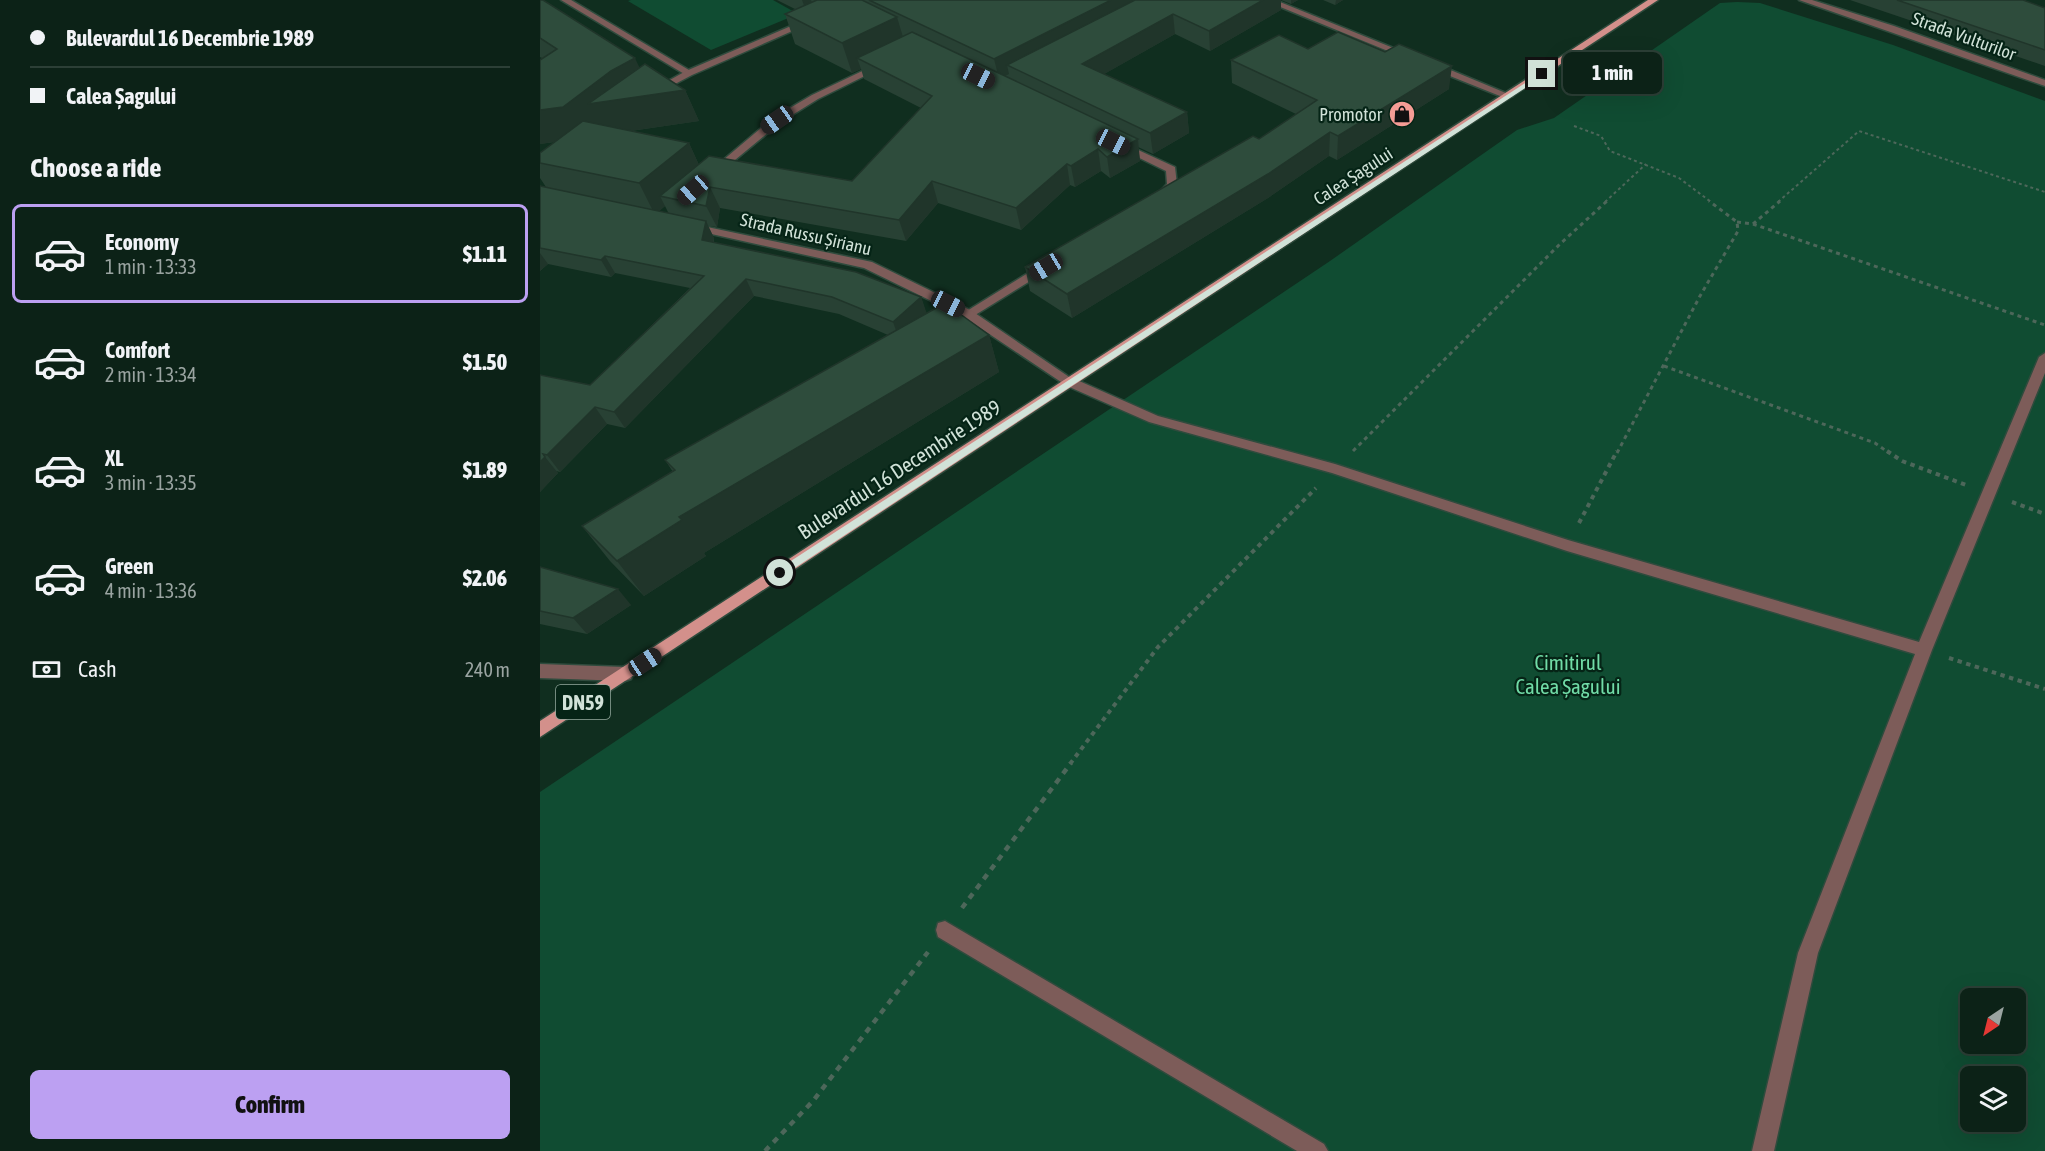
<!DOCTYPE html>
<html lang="en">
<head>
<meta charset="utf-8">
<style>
	:root { --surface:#0c2217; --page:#1a2f24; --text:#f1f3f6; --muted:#9aa4a1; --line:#2c3f36; --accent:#bca0f2 }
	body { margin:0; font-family:"Asap Condensed",sans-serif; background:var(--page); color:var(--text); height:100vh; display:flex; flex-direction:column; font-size:22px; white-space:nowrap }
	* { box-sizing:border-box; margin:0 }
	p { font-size:20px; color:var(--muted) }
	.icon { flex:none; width:33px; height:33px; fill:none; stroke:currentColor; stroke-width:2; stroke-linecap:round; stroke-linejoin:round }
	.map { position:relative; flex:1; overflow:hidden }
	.drawer { display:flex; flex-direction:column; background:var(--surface); width:540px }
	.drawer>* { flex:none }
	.guide { display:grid; align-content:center; height:132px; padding:0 30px; background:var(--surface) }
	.needle { width:39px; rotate:215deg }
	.fabs { position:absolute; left:1420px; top:988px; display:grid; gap:12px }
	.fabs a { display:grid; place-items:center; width:66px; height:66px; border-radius:9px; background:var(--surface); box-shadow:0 6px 24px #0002,0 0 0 2px var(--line); font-size:30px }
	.end { position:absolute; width:27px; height:27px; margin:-14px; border:8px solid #d1e2d8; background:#111; box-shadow:0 0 0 3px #111 }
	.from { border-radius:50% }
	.bubble { position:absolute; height:42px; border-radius:9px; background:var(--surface); box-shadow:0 6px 24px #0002,0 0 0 2px var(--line); font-size:20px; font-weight:800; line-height:42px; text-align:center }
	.car { position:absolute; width:18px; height:36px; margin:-18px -9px; border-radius:8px; box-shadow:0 0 4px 2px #0007; background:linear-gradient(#222 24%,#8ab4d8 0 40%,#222 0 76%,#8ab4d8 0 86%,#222 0) }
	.guide b { display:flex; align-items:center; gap:21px; height:57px; font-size:22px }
	.guide b+b { border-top:2px solid var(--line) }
	.guide i { width:15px; height:15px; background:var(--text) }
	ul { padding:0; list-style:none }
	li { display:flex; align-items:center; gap:18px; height:99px; margin:0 12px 9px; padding:0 18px; border:3px solid transparent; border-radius:9px }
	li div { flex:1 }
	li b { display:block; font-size:22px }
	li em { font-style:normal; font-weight:800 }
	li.selected { border-color:var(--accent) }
	li>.icon { width:54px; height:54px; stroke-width:1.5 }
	h2 { padding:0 30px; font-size:27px; line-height:72px }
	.pay { display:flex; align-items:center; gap:15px; height:66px; padding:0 30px; font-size:22px }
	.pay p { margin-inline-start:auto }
	.cta { display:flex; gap:12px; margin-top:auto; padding:12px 30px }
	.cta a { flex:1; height:69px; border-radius:9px; background:var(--accent); color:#111; font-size:24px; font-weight:800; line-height:69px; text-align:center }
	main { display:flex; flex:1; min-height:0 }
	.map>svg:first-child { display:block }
</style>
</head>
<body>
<main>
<section class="drawer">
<div class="guide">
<b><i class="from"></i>Bulevardul 16 Decembrie 1989</b>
<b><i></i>Calea Șagului</b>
</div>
<h2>Choose a ride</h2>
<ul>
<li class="selected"><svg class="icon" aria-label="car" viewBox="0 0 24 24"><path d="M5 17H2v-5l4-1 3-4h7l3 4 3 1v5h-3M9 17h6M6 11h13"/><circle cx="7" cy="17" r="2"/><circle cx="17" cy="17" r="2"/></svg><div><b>Economy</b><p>1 min · 13:33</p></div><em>$1.11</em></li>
<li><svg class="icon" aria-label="car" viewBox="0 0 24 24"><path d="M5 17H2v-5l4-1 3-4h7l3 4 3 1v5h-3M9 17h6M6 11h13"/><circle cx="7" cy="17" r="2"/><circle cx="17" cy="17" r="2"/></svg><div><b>Comfort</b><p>2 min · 13:34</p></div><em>$1.50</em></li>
<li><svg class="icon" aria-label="car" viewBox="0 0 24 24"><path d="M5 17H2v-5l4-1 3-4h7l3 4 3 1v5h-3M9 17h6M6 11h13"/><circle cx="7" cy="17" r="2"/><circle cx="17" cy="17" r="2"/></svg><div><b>XL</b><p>3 min · 13:35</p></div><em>$1.89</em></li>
<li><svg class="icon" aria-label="car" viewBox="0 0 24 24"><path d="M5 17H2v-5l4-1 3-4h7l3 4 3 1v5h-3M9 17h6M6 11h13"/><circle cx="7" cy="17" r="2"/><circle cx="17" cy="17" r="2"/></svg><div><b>Green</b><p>4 min · 13:36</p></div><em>$2.06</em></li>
</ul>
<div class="pay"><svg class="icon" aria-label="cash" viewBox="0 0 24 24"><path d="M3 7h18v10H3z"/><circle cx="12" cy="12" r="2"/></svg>Cash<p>240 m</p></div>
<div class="cta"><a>Confirm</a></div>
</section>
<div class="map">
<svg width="1505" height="1151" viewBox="0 0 1505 1151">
	<rect width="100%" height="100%" fill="#102e1f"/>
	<g fill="#104c32" fill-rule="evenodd">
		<path d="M91,0H233L258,14L171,50L88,1Z"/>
		<path d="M1197,2L1220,3L1353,45L1505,101V1151H0V792L790,261L977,130L1014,118L1180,3ZM1431,999H1476V1044H1431ZM1431,1077H1476V1122H1431Z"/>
	</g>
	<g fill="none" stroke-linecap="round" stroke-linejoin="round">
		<defs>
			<g id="service">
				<path d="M21,0H31L154,73L146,75Z"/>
				<path d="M337,64L345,66L278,99L241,122L178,174H170L169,172L233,118L272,95Z"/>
				<path d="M583,143L635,167L637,185L624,199H616L615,197L627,184L626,171L579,148L578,146Z"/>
				<path d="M504,263L508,264V270L432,317H424L422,314Z"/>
			</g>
			<g id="pedestrian">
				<path d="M1505,353V373L1392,650L1278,953L1234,1151H1212L1258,953L1375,654L1027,551L792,473L609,422L527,386L526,383L527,380H537L618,416L795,464L1028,540L1379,642L1499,357Z"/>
				<path d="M405,921L784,1144L788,1151H757L398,937L396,930L398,923Z"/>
			</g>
			<g id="minor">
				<path d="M723,0H735L873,56L865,58Z"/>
				<path d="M1259,0H1272L1354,26L1505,80V86Z"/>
				<path d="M265,20L273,22L152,75L118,93L110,91L146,71Z"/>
				<path d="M890,64H896L973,96L965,98L890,68Z"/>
				<path d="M153,224L332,262L432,311L538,383L532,387L527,386L424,317L324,268L149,229L147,227Z"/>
				<path d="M0,664L85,667L91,669L93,674L91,679L85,681L0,678Z"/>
			</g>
			<path id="primary" d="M1108,0H1118L0,737V721Z"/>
		</defs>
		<use href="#service" stroke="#2f4b3d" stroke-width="3"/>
		<use href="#pedestrian" stroke="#2f4b3d" stroke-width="3"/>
		<use href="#minor" stroke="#2f4b3d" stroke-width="3"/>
		<use href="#primary" stroke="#2f4b3d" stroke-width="3"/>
		<g stroke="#4d675a" stroke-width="2" stroke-dasharray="3 3" stroke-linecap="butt">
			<path d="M1034,126L1061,136L1070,151L1139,178L1171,202"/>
			<path d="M1065,202L1106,164"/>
			<path d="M1238,202L1319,131L1505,192"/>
		</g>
		<g stroke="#4d675a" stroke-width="3" stroke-dasharray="4 4" stroke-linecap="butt">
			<path d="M1197,222L1213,224L1505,325"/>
			<path d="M1213,224L1240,201"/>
			<path d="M1124,366L1335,443L1349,453"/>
			<path d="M813,451L1020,244L1067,201"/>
			<path d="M1077,453L1160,296L1198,231L1197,222L1169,201"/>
		</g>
		<g stroke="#4d675a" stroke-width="4" stroke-dasharray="4.5 4.5" stroke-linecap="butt">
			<path d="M1347,451L1362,461L1426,485"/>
			<path d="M1472,502L1505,514"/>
			<path d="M1039,523L1077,451"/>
			<path d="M1409,658L1505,689"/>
			<path d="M530,764L618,647L776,488"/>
		</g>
		<g stroke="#4d675a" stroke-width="4.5" stroke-dasharray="6 6" stroke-linecap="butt">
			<path d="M422,908L531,763"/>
			<path d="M225,1151L273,1101L388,952"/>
		</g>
		<use href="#service" fill="#7d5c59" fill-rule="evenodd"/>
		<use href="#pedestrian" fill="#7d5c59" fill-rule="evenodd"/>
		<use href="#minor" fill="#7d5c59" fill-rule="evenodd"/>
		<use href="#primary" fill="#d3908b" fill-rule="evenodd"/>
	</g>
	<g fill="#284134" fill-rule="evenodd">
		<path d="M0,0L100,68L145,90L159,121L91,131L149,143L159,165L312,181L381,108L324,79L321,69L312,73L255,44L245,14L255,9L237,0H741V10L670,51L635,34L564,74L647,112L649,133L613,154L598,147L600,161L570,178L561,171L535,187L530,185L481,230L398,203L366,241L180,208L177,227L168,226L174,238V242L381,297L386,313L449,335L459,372L164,553L166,556L104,596L70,561L42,526L133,472L125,460L348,335L299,314L214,296L85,428L67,424L20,472L16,471L18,473L0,492V375L50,385L150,288L75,273L71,277L8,264L0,271V186L6,187L0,178V153L15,142L0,144V60L2,58L0,57ZM125,206L129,214L119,211Z"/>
		<path d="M741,0H758L751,4Z"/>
		<path d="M783,0H803L795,5Z"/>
		<path d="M1310,0H1486L1485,1L1505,8V66Z"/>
		<path d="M768,49L909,89L797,160L789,156L728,198L532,318L490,291L485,267L719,139L756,114L692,83L691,60Z"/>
		<path d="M0,567L91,605L47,634L0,624Z"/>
	</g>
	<g fill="#20352a">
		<path d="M262,0H271L276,13L268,16Z"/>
		<path d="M571,0H594L595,9L467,65L469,74L459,79L454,59Z"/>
		<path d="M723,0H741V10L670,51L669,31Z"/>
		<path d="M751,0H758L751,4Z"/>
		<path d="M796,0H803L795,5Z"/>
		<path d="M633,14L635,34L545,85L542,64Z"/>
		<path d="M357,17L366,47L317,58L321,69L312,73L302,43Z"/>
		<path d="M95,58L109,88L145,90L159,121L0,144V110Z"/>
		<path d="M912,66L909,89L797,160L798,136Z"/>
		<path d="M647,112L649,133L613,154L610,133Z"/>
		<path d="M790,132L789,156L728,198L532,318L527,294Z"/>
		<path d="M598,139L600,161L570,178L567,157Z"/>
		<path d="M149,143L163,174L120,196L125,206L115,215L99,183Z"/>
		<path d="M558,149L561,171L535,187L531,166Z"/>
		<path d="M527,164L530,185L481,230L476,208Z"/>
		<path d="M392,181L398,203L366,241L359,220Z"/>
		<path d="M170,187L180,208L177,227L166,206Z"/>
		<path d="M166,221L174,238L171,257L162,240Z"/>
		<path d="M0,253L8,264L0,271Z"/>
		<path d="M65,256L75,273L71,277L61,260Z"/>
		<path d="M206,279L214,296L85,428L74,412Z"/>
		<path d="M381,297L387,314L359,339L353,322Z"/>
		<path d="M449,335L459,372L164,553L166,556L104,596L77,561L139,517Z"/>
		<path d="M55,407L67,424L20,472L7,455Z"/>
		<path d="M5,457L18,473L0,492V462Z"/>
		<path d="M78,589L91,605L47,634L33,618Z"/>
	</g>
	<g fill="#2e4c3c" stroke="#20352a" stroke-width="1.5">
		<path d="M0,0H3L95,58L71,71L23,107L0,110V60L17,49L0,38Z"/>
		<path d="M277,0H322L357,17L302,43L245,14Z"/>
		<path d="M329,0H571L454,59Z"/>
		<path d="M595,0H723L669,31L633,14L542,64L647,112L610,133L467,65Z"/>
		<path d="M1357,0H1483L1505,8V50Z"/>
		<path d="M372,32L598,139L567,157L558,149L531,166L527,164L476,208L392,181L359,220L170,187L166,206L120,196L169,156L312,181L392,96L317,58Z"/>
		<path d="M798,32L845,52L859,44L912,66L798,136L790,132L728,174L527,294L485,267L713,136L719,139L777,100L691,60L739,35L768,49Z"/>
		<path d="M105,64L145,90L48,104Z"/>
		<path d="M43,121L149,143L99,183L0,163V153Z"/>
		<path d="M0,186L166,221L162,240L316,272L381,297L353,322L292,297L206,279L74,412L55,407L7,455L3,454L5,457L0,462V375L50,385L164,276L65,256L61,260L0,248Z"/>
		<path d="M405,303L449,335L139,517L142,520L77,561L42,526L135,470L125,460Z"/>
		<path d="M0,567L78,589L33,618L0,611Z"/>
	</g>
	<path fill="#d1e2d8" d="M1002,72L1005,75L244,575H237V570Z"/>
	<defs>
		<symbol id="shop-disc" viewBox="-11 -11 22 22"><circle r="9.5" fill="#f59c95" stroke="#052416"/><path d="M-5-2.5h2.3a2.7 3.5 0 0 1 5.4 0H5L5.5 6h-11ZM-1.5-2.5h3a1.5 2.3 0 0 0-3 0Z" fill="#111"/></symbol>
	</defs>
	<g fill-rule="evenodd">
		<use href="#shop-disc" x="847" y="99" width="30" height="30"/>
	</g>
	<g text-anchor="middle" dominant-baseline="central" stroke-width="4.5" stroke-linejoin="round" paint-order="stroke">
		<g font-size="18" fill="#d1e2d8" stroke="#052416">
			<text transform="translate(1424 36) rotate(20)">Strada Vulturilor</text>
			<text transform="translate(813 176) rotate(-33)">Calea Șagului</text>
			<text transform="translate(266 234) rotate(13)">Strada Russu Șirianu</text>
		</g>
		<g font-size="18" fill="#d1e2d8" stroke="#052416" text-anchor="end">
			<text x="842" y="114">Promotor</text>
		</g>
		<rect fill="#052416" stroke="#94a99e" stroke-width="1.5" x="16" y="685" width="54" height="34" rx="4.5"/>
		<g font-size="20" font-weight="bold" fill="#d1e2d8">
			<text x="43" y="702">DN59</text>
		</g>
		<g font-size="21" fill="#d1e2d8" stroke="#052416">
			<text transform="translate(359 469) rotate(-33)">Bulevardul 16 Decembrie 1989</text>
		</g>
		<g font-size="21" fill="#71dca7" stroke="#052416">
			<text x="1028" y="662">Cimitirul<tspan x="1028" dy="24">Calea Șagului</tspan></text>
		</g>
	</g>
</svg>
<div class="fabs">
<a><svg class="needle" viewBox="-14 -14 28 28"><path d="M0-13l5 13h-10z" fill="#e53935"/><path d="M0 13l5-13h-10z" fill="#9aa4a1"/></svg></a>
<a><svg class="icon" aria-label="layers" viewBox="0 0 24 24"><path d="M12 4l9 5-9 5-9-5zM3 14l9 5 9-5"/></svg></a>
</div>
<i class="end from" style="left:240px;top:573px"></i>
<i class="end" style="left:1002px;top:74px"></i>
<div class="bubble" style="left:1023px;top:52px;width:99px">1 min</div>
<i class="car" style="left:438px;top:76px;rotate:116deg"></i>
<i class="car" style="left:237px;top:120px;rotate:235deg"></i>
<i class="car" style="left:573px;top:142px;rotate:116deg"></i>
<i class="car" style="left:153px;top:190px;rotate:229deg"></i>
<i class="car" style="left:506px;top:267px;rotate:239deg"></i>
<i class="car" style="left:408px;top:304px;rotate:117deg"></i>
<i class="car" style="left:105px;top:662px;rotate:57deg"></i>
</div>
</main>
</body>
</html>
